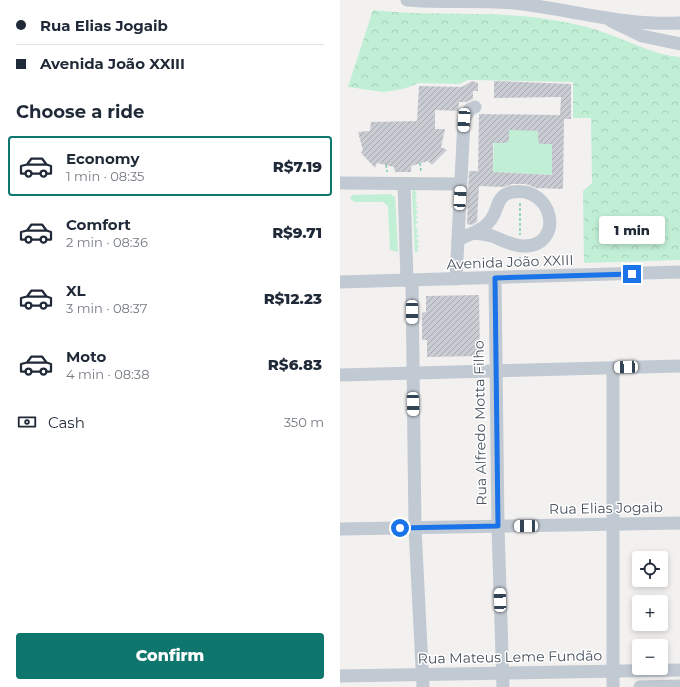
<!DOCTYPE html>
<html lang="en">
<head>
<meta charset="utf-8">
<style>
	:root { --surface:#fff; --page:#f2f2f3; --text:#1f2937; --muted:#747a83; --line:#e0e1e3; --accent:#0f766e }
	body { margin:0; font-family:Montserrat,sans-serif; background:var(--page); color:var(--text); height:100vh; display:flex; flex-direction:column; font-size:15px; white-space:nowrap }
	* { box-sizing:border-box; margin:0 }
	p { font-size:13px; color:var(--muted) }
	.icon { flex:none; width:22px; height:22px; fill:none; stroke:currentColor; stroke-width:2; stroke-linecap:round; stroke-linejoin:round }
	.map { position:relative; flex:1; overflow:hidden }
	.details { display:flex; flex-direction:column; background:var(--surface); width:340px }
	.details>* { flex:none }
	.hud { display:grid; align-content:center; height:88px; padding:0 16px; background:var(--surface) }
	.tools { position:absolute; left:292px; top:551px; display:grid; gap:8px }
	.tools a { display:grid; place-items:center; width:36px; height:36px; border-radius:4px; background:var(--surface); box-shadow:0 2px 6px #0003; font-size:20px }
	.end { position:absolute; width:18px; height:18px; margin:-9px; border:5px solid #1a73e8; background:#fff; box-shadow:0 0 0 2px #fff }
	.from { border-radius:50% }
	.bubble { position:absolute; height:28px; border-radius:4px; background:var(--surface); box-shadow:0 2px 6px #0003; font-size:13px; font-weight:800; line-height:28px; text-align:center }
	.car { position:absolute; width:12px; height:24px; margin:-12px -6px; border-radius:5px; box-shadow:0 0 3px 1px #0007; background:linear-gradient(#fff 24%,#345 0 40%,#fff 0 76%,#345 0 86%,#fff 0) }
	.hud b { display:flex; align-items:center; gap:14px; height:38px; font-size:15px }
	.hud b+b { border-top:1px solid var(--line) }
	.hud i { width:10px; height:10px; background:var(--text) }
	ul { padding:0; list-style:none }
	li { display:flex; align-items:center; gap:12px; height:60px; margin:0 8px 6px; padding:0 8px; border:2px solid transparent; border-radius:4px }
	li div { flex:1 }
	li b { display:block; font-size:15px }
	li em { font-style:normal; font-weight:800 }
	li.on { border-color:var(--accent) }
	li>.icon { width:36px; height:36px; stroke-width:1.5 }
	h2 { padding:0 16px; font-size:18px; line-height:48px }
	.pay { display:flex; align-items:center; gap:10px; height:44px; padding:0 16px; font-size:15px }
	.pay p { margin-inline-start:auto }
	.button { display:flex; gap:8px; margin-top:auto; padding:8px 16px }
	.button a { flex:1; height:46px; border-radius:4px; background:var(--accent); color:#fff; font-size:16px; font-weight:800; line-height:46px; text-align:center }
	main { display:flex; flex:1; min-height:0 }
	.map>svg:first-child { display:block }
</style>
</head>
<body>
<main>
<section class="details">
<div class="hud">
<b><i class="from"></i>Rua Elias Jogaib</b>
<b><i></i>Avenida João XXIII</b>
</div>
<h2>Choose a ride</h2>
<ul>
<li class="on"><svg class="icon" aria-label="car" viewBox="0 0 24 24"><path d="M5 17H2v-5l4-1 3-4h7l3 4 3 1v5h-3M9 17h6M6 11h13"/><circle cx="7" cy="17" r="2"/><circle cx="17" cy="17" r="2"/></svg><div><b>Economy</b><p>1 min · 08:35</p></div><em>R$7.19</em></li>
<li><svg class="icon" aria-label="car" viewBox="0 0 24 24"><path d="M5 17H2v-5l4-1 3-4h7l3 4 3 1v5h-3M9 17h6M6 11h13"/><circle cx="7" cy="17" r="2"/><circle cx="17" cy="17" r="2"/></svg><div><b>Comfort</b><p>2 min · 08:36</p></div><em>R$9.71</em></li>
<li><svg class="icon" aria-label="car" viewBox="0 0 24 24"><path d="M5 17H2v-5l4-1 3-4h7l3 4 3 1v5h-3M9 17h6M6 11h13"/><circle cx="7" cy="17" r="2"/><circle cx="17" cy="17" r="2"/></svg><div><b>XL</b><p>3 min · 08:37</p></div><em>R$12.23</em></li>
<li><svg class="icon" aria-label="car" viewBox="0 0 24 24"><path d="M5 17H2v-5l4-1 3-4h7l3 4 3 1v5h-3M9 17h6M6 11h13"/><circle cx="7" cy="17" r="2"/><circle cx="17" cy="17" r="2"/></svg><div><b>Moto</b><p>4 min · 08:38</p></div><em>R$6.83</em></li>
</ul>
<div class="pay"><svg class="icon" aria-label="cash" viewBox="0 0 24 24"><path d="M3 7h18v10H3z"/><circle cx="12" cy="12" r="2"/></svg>Cash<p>350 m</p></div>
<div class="button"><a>Confirm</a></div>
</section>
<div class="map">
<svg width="340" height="687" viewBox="0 0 340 687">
	<defs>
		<pattern id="forest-crowns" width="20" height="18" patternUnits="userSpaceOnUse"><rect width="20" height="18" fill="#c0efd5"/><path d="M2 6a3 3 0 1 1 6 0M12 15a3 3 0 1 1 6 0" fill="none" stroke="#a6cfb9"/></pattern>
		<pattern id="building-hatch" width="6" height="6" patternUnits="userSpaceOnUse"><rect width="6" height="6" fill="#caccd3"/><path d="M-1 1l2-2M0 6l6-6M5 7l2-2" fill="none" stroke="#a6a8ae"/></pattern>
	</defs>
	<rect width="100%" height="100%" fill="#f3f0f0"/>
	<g fill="#c0efd5">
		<path d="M154,129L212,131V175L153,172Z"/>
		<path d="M74,190L77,193L75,195L77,197L75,200L77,203L75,205L78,207L75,209L78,212L75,215L78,217L75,220L78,222L75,225L78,231L76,234L79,236L76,239L79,241L77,244L79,246L77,249L79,250L75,253L72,191Z"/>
		<path d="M50,194L55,197L58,252L50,250L48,206L43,202H14L10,198L12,195Z"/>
	</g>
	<path fill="url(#forest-crowns)" d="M33,10C90,17 148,10 206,19C227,22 248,26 268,34C292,42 314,55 340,57V260L244,263L243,191L252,183L251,118H233V82L133,80H128L119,84L79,83L63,89L44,92L8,87Z"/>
	<g fill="url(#building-hatch)" fill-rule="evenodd">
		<path d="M132,81L138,83V91H133V99L126,102H119L118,111L95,110V129H105L101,147L107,150L92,165L88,161L71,166V172H55L54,167L37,163L35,168L21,153L23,150L18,132L30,131L31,122L77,121L79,86L122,87Z"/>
		<path d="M154,81L231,84V119H224L223,189L196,188L186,184H172L163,187L139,186L137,222L132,225L127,224L129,171H138L139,114L220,115L221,97L154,98ZM169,130L198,131V141L200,144H212V175L153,172V143H166L169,141Z"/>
		<path d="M139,295L140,356L87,357V340H82V313L86,312V296Z"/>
	</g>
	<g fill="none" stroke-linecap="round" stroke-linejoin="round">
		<g stroke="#78cca9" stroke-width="1.5" stroke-dasharray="3 2" stroke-linecap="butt">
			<path d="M80,163L81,172"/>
			<path d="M46,165L47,172"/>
			<path d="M180,203V235"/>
			<path d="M180,257V265"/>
		</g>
		<g stroke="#c1c9d2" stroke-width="13">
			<path d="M67,0C103,3 138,0 174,3C229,9 284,26 340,23"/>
			<path d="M271,21L302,36L340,44"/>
			<path d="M0,183L120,184"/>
			<path d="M64,184L67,281"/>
			<path d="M118,240C128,234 141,232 149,222C159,212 155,195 172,192C214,185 225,246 184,246C172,246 163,240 152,236C146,234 140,234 134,233"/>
			<path d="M155,278L158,526L163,687"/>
			<path d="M116,279L124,120L130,109L135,107"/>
			<path d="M72,281L75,528L83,687"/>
			<path d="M0,282L340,272"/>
			<path d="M0,375L340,366"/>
			<path d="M0,529L340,523"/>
			<path d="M0,676L340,670"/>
			<path d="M273,687V368"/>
			<path d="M300,687L340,686"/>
		</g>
	</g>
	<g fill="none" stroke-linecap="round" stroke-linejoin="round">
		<path stroke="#1a73e8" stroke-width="5" d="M60,528L158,526L155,278L292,274"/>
	</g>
	<g text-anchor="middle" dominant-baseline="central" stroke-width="3" stroke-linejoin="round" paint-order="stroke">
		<g font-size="14" fill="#48525e" stroke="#fff">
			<text transform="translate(170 262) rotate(-2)">Avenida João XXIII</text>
			<text transform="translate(140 423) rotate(-91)">Rua Alfredo Motta Filho</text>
			<text transform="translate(266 508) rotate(-1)">Rua Elias Jogaib</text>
			<text transform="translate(170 657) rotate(-1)">Rua Mateus Leme Fundão</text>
		</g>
	</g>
</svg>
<div class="tools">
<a><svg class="icon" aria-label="locate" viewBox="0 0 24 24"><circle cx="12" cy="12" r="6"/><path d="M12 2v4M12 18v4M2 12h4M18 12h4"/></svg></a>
<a>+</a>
<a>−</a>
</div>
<i class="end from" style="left:60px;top:528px"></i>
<i class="end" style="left:292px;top:274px"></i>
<div class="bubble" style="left:259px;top:216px;width:66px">1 min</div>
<i class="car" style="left:124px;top:120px;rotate:183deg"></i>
<i class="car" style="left:120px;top:198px;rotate:3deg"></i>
<i class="car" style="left:72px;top:312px;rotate:180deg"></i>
<i class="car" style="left:286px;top:367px;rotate:268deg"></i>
<i class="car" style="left:73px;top:404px;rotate:179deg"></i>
<i class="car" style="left:186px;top:526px;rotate:269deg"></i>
<i class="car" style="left:160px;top:600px;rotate:358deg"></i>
</div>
</main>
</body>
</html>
